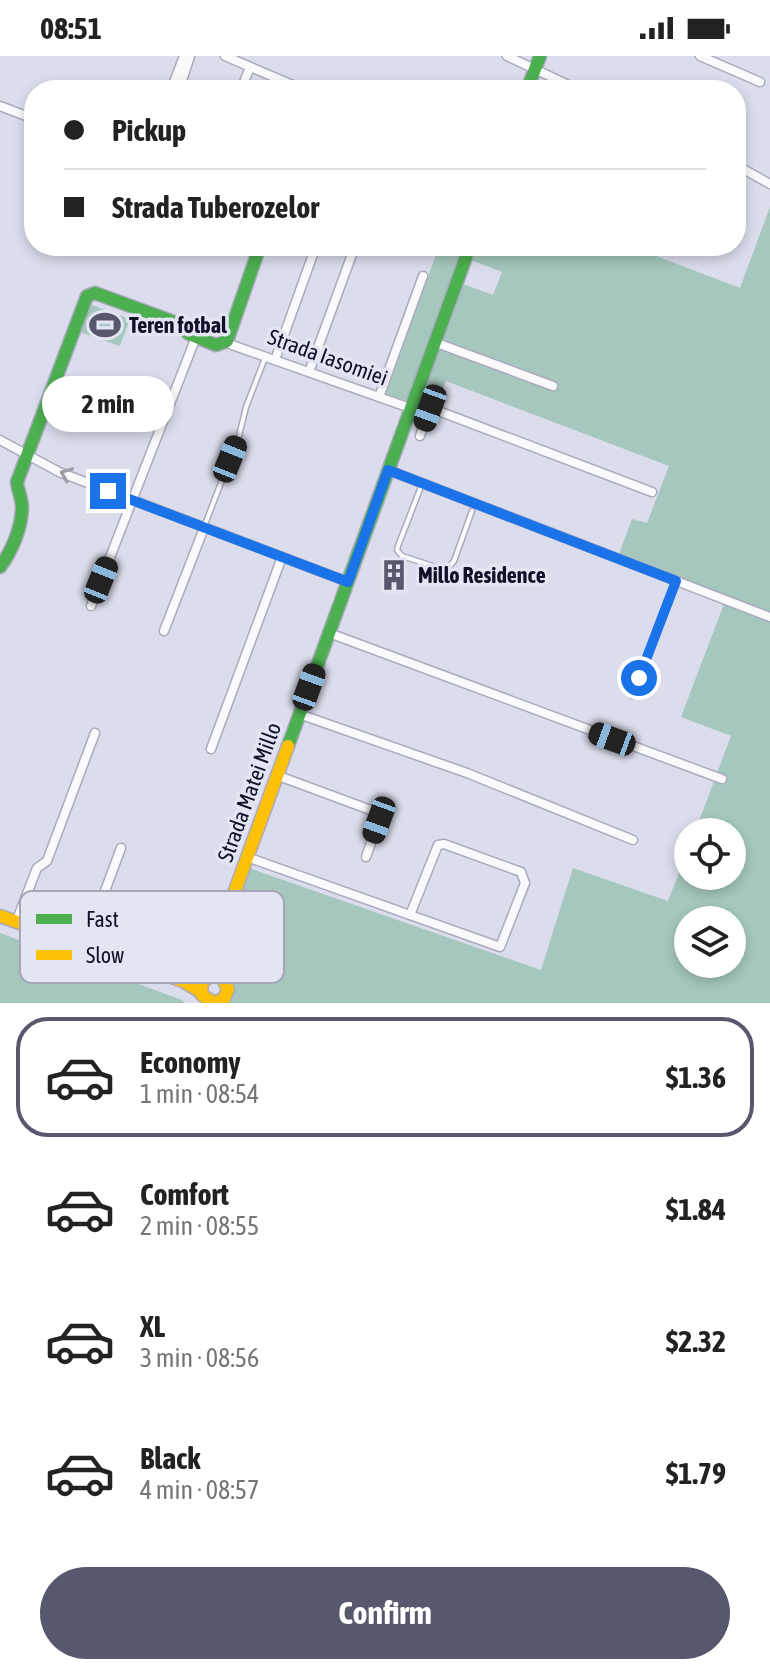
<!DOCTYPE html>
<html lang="en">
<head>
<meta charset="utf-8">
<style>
	:root { --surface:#fff; --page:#f2f2f2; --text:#222; --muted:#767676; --line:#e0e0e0; --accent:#57576d }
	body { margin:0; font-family:"Asap Condensed",sans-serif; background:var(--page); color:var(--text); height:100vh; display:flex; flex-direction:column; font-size:30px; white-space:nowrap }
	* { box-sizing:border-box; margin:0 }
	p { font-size:26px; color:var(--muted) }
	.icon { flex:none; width:44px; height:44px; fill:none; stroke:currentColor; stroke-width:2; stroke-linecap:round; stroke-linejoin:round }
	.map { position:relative; height:947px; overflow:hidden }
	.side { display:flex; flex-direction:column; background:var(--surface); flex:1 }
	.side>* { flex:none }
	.hud { position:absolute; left:24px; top:24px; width:722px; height:176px; border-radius:32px; box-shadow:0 4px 12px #0003; display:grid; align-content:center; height:176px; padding:0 40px; background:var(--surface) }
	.fabs { position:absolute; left:674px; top:762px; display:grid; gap:16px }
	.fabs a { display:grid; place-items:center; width:72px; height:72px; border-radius:50%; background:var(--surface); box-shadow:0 4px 12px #0003; font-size:40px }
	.end { position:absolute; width:36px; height:36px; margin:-18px; border:10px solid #1a73e8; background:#fff; box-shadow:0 0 0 4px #fff }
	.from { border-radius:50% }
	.bubble { position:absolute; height:56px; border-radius:28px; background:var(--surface); box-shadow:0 4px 12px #0003; font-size:26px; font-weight:700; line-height:56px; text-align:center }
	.car { position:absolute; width:24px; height:48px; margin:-24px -12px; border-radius:10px; box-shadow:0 0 6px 2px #0007; background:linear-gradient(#222 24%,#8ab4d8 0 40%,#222 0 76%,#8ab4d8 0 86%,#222 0) }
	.hud b { display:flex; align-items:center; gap:28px; height:76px; font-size:30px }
	.hud b+b { border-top:2px solid var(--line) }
	.hud i { width:20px; height:20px; background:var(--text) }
	ul { padding:14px 0 0; list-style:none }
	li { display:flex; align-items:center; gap:24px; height:120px; margin:0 16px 12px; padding:0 24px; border:4px solid transparent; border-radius:32px }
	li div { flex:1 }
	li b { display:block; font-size:30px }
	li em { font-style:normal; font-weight:700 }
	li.selected { border-color:var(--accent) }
	li>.icon { width:72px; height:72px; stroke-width:1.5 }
	.action { display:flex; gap:16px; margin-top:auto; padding:16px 40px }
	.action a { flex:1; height:92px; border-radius:48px; background:var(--accent); color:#fff; font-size:32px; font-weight:700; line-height:92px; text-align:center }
	.status { display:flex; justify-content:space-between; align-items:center; height:56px; padding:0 40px; background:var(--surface); direction:ltr }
	.status svg { height:22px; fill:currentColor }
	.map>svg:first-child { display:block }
</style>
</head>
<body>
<div class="status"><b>08:51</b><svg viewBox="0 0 49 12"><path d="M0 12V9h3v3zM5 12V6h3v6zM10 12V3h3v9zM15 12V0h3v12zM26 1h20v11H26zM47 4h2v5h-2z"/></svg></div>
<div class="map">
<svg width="770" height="947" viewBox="0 0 770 947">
	<rect width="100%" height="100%" fill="#dbdcec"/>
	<g fill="#a5c7bd" fill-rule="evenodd">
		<path d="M770,151V947H227C238,930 224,922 224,905C223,873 238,841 249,812L541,914L573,812L668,845L688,794V820H732V776H695L731,680L681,661L727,540L619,498L632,463L647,467L669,410L446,325L436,350L420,344L463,228L493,239L502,216L471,204L476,190H630L740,232ZM688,864H732V908H688Z"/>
		<path d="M439,190H466L408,345L386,338Z"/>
		<path d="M89,248L130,263L120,290L80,276Z"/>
		<path d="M0,877L182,944L185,947H0Z"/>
	</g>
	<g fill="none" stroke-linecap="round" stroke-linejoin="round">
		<defs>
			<g id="lane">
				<path d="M422,428L398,490L397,494L402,500L442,513L448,512L454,505L472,455"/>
				<path d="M204,471L239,380L246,351L265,302"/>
				<path d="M632,640L675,527"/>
			</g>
			<g id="street">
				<path d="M225,0L304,34"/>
				<path d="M507,0L579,34"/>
				<path d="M700,0L760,26"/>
				<path d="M171,34L184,0"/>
				<path d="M179,34L190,0"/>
				<path d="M241,34L250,11"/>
				<path d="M0,50L34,63"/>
				<path d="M736,109L770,128"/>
				<path d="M434,286L553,330"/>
				<path d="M232,289L410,352"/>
				<path d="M275,304L316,190"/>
				<path d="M309,316L355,190"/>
				<path d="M379,341L423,220"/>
				<path d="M412,345L652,436"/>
				<path d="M420,380L430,352"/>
				<path d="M0,384L59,416L348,526"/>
				<path d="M388,414L770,561"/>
				<path d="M91,550L196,281"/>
				<path d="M164,575L204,472"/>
				<path d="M329,577L722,723"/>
				<path d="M299,658L467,717L633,784"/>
				<path d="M211,693L282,501"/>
				<path d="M276,719L376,756L379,764L366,801"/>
				<path d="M247,801L500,891L525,827L521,816L444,788L438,789L410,859"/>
				<path d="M16,866L37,812L47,805L95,677"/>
				<path d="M84,891L121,792"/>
			</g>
			<g id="fast">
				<path d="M527,34L540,0"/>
				<path d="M0,511C12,495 22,471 22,451C22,443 18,435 17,426L87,240L95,237L174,266L189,278L216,289L227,285L260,190"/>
				<path d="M288,690L470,190"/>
			</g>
			<g id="slow">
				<path d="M0,860L183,925L201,936"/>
				<path d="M219,891L223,923L228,933L224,943L214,947L202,939L201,928L209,920L222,870L288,690"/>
			</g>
		</defs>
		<use href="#lane" stroke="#aaaabe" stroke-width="7"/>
		<use href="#street" stroke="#aaaabe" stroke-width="11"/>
		<use href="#fast" stroke="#aaaabe" stroke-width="15"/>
		<use href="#slow" stroke="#aaaabe" stroke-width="15"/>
		<use href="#lane" stroke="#fafafc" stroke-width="4"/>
		<use href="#street" stroke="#fafafc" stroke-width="8"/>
		<use href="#fast" stroke="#4caf50" stroke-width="12"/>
		<use href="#slow" stroke="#ffc107" stroke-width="12"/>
	</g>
	<defs><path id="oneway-chevron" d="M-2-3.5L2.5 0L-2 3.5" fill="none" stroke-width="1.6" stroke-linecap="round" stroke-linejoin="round" transform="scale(2)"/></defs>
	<use stroke="#9c9ca8" href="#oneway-chevron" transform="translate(66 418) rotate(-158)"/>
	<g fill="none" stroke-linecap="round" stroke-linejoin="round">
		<path stroke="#1a73e8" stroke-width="10" d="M108,435L348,526L388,414L676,525L639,622"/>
	</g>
	<defs>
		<symbol id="stadium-bare" viewBox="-9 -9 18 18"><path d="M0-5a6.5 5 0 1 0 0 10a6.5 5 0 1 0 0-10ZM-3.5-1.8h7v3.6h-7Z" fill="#57576d" stroke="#e3e5f3" stroke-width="2.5" paint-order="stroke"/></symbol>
		<symbol id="building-bare" viewBox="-9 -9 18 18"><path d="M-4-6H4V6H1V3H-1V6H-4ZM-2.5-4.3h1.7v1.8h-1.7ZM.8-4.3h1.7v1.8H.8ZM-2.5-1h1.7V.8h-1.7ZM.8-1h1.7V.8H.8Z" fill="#57576d" stroke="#e3e5f3" stroke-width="2.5" paint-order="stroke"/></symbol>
	</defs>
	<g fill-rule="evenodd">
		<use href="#stadium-bare" x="83" y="247" width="44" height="44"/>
		<use href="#building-bare" x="372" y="497" width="44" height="44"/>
	</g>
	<g text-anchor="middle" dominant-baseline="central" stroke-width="7" stroke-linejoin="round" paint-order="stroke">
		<g font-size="22" font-weight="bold" fill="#101029" stroke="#e3e5f3" text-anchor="start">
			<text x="129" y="269">Teren fotbal</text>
			<text x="418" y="519">Millo Residence</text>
		</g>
		<g font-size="22" fill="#101029" stroke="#e3e5f3">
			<text transform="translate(328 301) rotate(20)">Strada Iasomiei</text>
			<text transform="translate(249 736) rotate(-70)">Strada Matei Millo</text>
		</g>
	</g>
	<rect x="20" y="835" width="264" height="92" rx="12" fill="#e3e5f3" stroke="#a4a5b6" stroke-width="2"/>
	<rect x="36" y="858" width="36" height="10" fill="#4caf50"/>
	<rect x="36" y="894" width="36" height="10" fill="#ffc107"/>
	<g font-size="22" fill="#101029">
		<text x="86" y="871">Fast</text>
		<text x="86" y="907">Slow</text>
	</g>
</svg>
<div class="fabs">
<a><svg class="icon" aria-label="locate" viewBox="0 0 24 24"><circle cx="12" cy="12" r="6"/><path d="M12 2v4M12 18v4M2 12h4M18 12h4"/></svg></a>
<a><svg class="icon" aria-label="layers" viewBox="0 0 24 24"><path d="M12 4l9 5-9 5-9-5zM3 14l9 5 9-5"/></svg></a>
</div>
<i class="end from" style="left:639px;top:622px"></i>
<i class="end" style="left:108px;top:435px"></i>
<div class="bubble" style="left:42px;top:320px;width:132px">2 min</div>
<i class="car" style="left:430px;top:352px;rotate:200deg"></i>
<i class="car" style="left:230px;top:403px;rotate:22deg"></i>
<i class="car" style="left:101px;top:524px;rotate:22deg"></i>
<i class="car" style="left:309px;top:631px;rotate:20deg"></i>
<i class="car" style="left:612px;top:683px;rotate:290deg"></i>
<i class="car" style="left:379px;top:764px;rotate:200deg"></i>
<div class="hud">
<b><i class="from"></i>Pickup</b>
<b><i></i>Strada Tuberozelor</b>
</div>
</div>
<section class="side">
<ul>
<li class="selected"><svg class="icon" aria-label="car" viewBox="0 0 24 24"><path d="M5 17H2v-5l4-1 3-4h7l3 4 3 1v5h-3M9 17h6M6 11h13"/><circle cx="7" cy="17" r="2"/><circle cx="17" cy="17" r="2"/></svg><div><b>Economy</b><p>1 min · 08:54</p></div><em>$1.36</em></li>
<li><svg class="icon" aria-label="car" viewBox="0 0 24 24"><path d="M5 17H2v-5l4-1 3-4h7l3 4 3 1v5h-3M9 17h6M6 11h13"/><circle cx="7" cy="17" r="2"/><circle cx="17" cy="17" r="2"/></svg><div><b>Comfort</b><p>2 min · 08:55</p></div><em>$1.84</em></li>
<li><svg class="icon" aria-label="car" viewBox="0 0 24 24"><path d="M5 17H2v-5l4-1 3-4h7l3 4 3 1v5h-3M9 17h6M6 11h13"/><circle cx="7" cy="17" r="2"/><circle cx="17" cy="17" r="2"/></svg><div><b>XL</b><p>3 min · 08:56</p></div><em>$2.32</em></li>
<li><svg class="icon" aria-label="car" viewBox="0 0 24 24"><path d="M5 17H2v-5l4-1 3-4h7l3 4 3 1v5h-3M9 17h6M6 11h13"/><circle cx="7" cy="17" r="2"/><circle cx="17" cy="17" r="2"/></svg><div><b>Black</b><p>4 min · 08:57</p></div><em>$1.79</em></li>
</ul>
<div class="action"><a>Confirm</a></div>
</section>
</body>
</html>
